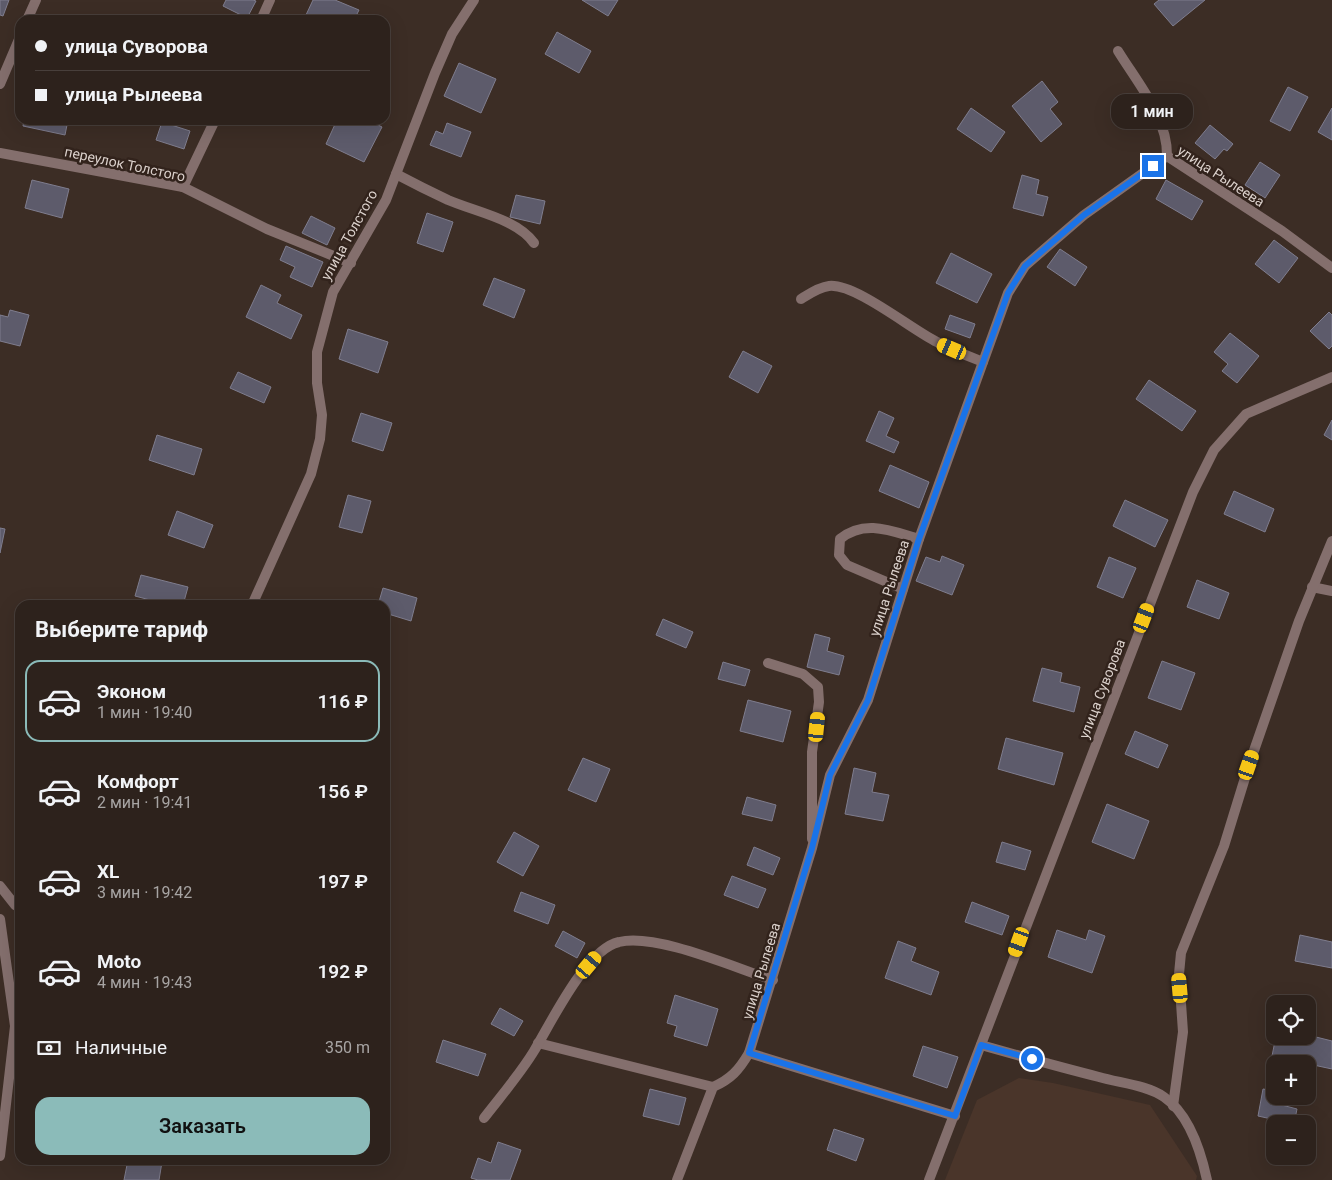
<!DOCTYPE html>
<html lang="ru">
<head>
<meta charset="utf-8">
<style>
	:root { --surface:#2d221c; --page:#392f29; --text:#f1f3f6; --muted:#a7a4a3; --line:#483f3b; --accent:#8bbbb9 }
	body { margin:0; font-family:Roboto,sans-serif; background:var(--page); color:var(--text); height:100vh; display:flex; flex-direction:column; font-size:19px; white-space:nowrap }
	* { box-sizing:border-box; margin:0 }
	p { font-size:16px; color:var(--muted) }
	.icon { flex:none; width:28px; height:28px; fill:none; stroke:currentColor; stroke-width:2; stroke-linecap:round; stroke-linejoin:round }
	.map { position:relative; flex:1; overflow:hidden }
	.drawer { position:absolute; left:15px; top:600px; width:375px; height:565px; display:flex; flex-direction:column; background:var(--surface); border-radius:15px; box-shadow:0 5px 20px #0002,0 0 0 1px var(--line) }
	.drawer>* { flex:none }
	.top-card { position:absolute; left:15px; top:15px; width:375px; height:110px; border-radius:15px; box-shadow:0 5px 20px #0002,0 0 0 1px var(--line); display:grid; align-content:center; height:110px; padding:0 20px; background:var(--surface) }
	.controls { position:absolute; left:1266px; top:995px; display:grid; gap:10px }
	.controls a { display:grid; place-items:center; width:50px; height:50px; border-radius:10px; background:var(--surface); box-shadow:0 5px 20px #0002,0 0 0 1px var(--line); font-size:25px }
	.end { position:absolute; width:22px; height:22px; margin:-11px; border:6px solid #1a73e8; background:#fff; box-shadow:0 0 0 2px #fff }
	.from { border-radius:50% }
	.bubble { position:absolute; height:35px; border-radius:15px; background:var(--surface); box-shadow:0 5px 20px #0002,0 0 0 1px var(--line); font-size:16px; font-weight:600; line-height:35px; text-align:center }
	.car { position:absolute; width:15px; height:30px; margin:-15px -8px; border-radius:6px; box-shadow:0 0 4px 1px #0007; background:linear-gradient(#f5c518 24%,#345 0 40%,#f5c518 0 76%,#345 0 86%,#f5c518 0) }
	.top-card b { display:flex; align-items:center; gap:18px; height:48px; font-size:19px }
	.top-card b+b { border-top:1px solid var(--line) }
	.top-card i { width:12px; height:12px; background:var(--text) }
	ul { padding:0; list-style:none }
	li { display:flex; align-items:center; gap:15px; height:82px; margin:0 10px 8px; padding:0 10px; border:2px solid transparent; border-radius:15px }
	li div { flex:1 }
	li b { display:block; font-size:19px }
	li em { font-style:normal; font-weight:600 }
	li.selected { border-color:var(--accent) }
	li>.icon { width:45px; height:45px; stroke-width:1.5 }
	h2 { padding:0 20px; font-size:22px; line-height:60px }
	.pay { display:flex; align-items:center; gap:12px; height:55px; padding:0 20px; font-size:19px }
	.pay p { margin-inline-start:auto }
	.cta { display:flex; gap:10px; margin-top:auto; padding:10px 20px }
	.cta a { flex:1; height:58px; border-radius:15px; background:var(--accent); color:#111; font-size:20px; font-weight:600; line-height:58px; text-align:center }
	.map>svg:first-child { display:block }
</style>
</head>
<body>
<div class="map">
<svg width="1332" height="1180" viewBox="0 0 1332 1180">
	<rect width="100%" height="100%" fill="#3c2d25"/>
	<path fill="#4a352a" d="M1019,1078L1053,1083L1150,1105L1197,1176L1196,1180H945L977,1100Z"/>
	<g fill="#5d5b6b" stroke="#7f7d8e">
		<path d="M0,0H9L3,16L0,15Z"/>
		<path d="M226,0H253L256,1L247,18L223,6Z"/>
		<path d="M313,0H335L359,10L354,20H319L306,15Z"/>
		<path d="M582,0H618L608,16Z"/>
		<path d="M1159,0H1205L1173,26L1154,4Z"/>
		<path d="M557,32L591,51L579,73L545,54Z"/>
		<path d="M459,63L496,79L481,113L444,96Z"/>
		<path d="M1042,81L1058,102L1050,109L1062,124L1041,142L1012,106Z"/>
		<path d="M1288,87L1308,97L1290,131L1270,121Z"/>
		<path d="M971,108L1005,132L991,152L957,129Z"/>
		<path d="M1332,108V140L1318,132Z"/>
		<path d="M24,120H68L65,135L23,126Z"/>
		<path d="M337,120H368L382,127L364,162L326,144Z"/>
		<path d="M162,122L190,131L184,149L156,140Z"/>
		<path d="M447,123L471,132L461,157L430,145L436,131L443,134Z"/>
		<path d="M1210,125L1233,144L1227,151L1224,149L1215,159L1195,143Z"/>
		<path d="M1260,162L1280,175L1265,198L1245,185Z"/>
		<path d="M1022,175L1039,180L1036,194L1048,197L1043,216L1013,208Z"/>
		<path d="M32,180L69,189L62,218L25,208Z"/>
		<path d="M1166,180L1203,201L1192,220L1156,199Z"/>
		<path d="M516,195L545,201L540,224L510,217Z"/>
		<path d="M427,213L453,222L443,252L417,243Z"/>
		<path d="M311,216L335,228L327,245L302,233Z"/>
		<path d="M1274,240L1298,258L1279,283L1255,264Z"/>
		<path d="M286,246L323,262L312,287L290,277L295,267L280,260Z"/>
		<path d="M1060,249L1087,267L1075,286L1047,267Z"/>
		<path d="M951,253L992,274L977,303L936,283Z"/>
		<path d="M494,278L525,290L514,318L483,305Z"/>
		<path d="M261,285L281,295L277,303L302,315L291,339L246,317Z"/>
		<path d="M10,310L29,315L20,346L0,341V315L8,317Z"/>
		<path d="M1329,312L1332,315V346L1329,349L1310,331Z"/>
		<path d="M950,315L975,324L970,338L945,329Z"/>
		<path d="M348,329L388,342L378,373L339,359Z"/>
		<path d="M1230,333L1259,356L1237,383L1222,371L1228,364L1214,352Z"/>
		<path d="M743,351L772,366L758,393L729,377Z"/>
		<path d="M238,372L271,387L264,403L230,388Z"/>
		<path d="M1149,380L1196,411L1182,431L1136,399Z"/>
		<path d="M879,411L894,418L886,436L899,442L894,453L866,441Z"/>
		<path d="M361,413L392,423L383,451L352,441Z"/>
		<path d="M1332,420V440L1324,435Z"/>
		<path d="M157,435L202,449L194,475L149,460Z"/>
		<path d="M890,465L929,482L919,508L879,491Z"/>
		<path d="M1234,491L1274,509L1265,532L1224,514Z"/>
		<path d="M348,495L371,501L362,533L339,527Z"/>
		<path d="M1125,500L1168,520L1155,547L1113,526Z"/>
		<path d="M177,511L213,525L204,548L168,535Z"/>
		<path d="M0,528L5,529L0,553Z"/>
		<path d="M942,556L964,565L952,595L916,581L926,557L940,562Z"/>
		<path d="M1109,557L1136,568L1123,598L1097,587Z"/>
		<path d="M141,575L188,587L183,605H169L135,596Z"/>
		<path d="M1197,580L1229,593L1219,619L1187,607Z"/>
		<path d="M383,588L417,598L411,621L385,613V605H378Z"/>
		<path d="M663,619L693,632L686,648L656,635Z"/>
		<path d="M815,634L830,638L827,651L844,656L839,675L807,667Z"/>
		<path d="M1162,661L1195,673L1181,710L1148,698Z"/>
		<path d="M723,662L750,670L745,686L718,679Z"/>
		<path d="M1042,668L1062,673L1060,682L1080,687L1074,712L1033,701Z"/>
		<path d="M748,700L791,711L783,742L740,731Z"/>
		<path d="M1135,731L1168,745L1158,768L1125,754Z"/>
		<path d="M1006,738L1063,753L1054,785L998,769Z"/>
		<path d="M583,758L610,769L596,802L568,790Z"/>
		<path d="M854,768L876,773L872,792L889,795L883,821L845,814Z"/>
		<path d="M747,797L776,805L772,821L742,814Z"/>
		<path d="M1107,804L1149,821L1134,859L1092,842Z"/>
		<path d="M514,832L539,846L523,876L497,862Z"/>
		<path d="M1002,842L1031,851L1025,870L996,862Z"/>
		<path d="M754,847L780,858L773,875L747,865Z"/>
		<path d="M732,876L766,889L758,908L724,895Z"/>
		<path d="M521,892L555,905L548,924L514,911Z"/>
		<path d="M972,902L1009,916L1002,935L965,922Z"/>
		<path d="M1057,930L1086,940L1089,930L1105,936L1092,973L1048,957Z"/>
		<path d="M563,931L585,943L577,958L555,946Z"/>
		<path d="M1300,935L1332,942V968L1295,961Z"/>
		<path d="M898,941L916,948L911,961L939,972L931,995L885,978Z"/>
		<path d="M675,995L718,1009L707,1046L674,1036L677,1026L667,1023Z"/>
		<path d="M500,1008L523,1021L514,1036L491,1024Z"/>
		<path d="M1308,1035L1332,1041V1069L1272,1056L1276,1036Z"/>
		<path d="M443,1040L486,1054L478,1076L436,1062Z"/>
		<path d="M923,1046L958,1057L947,1088L913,1076Z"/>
		<path d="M650,1089L686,1098L679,1125L643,1116Z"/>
		<path d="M1263,1089L1275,1091V1096H1279L1278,1104L1297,1109L1294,1124L1258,1116Z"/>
		<path d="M834,1129L864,1139L856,1161L827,1150Z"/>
		<path d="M498,1142L521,1150L510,1180H478L471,1178L478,1158L491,1163Z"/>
		<path d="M128,1160L162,1162L159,1180H124Z"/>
	</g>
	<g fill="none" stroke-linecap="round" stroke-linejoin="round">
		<g stroke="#846f6d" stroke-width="10">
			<path d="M1118,51C1137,82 1168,118 1167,156"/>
			<path d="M396,174C413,183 431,192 448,200C476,212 517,219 534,243"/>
			<path d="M801,299C809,294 819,287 829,286C855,283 912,330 937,342C952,350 968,356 983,362"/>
			<path d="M1312,587L1332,591"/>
			<path d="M903,589L847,565L839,555L840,539C865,519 891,531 919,539"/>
			<path d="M768,663L803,674L818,687L819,702L812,752V839"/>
			<path d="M0,886L15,905L20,907"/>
			<path d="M538,1043L713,1087"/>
			<path d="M749,1053L955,1116"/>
			<path d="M484,1118C501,1096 520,1074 534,1051C551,1023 586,949 619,942C657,933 735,968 773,980"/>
		</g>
		<g stroke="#846f6d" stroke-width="10">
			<path d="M27,20L36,0"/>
			<path d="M261,20L270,0"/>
			<path d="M0,84L20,37"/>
			<path d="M0,153L183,187L267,229L351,263"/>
			<path d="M183,187L215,120"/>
			<path d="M252,605L311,474L320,439L322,415L317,383V352L333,292L386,200L435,73L452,34L474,0"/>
			<path d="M0,919L15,1026L0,1156"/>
			<path d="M981,1045C1020,1056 1059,1067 1099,1077C1119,1083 1147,1085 1164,1097C1189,1114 1201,1152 1207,1180"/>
			<path d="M1173,1106L1183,1032L1179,974L1181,953L1224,846L1249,765L1299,621L1332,541"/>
			<path d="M677,1180L713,1087C731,1079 739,1070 749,1053L812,848L830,775L868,700L919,539L1008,293L1025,266L1048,246L1084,215L1167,156L1282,231L1332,268"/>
			<path d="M929,1180L1193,492L1214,450L1246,414L1332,377"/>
		</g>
	</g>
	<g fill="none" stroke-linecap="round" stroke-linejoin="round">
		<path stroke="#1a73e8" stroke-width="6" d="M1032,1059L981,1045L955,1116L749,1053L812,848L830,775L868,700L919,539L1008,293L1025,266L1048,246L1084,215L1153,166"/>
	</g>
	<g text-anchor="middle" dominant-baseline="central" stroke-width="5" stroke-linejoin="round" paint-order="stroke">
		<g font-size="14" fill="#dbd1cc" stroke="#32231c">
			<text transform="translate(125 164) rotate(12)">переулок Толстого</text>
			<text transform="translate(1221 176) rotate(33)">улица Рылеева</text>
			<text transform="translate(349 235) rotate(-61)">улица Толстого</text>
			<text transform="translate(889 588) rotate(-72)">улица Рылеева</text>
			<text transform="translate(1102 689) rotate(-69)">улица Суворова</text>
			<text transform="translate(761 971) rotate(-73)">улица Рылеева</text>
		</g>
	</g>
</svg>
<div class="controls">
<a><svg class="icon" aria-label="locate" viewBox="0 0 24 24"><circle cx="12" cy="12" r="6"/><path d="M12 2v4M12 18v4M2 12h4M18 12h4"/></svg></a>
<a>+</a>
<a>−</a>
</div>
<i class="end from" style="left:1032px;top:1059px"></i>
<i class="end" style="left:1153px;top:166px"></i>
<div class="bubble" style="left:1111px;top:94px;width:82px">1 мин</div>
<i class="car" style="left:952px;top:349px;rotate:293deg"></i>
<i class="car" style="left:1144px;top:618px;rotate:21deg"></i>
<i class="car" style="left:817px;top:727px;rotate:6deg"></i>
<i class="car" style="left:1249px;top:765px;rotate:19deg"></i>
<i class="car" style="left:1019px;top:942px;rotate:200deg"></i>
<i class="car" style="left:589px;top:965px;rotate:40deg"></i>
<i class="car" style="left:1180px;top:988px;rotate:355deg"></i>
<div class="top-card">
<b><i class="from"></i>улица Суворова</b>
<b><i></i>улица Рылеева</b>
</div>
<section class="drawer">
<h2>Выберите тариф</h2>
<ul>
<li class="selected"><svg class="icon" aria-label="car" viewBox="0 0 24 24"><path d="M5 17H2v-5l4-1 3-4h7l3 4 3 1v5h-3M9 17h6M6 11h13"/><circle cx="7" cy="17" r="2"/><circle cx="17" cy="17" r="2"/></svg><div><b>Эконом</b><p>1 мин · 19:40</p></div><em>116 ₽</em></li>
<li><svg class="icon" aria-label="car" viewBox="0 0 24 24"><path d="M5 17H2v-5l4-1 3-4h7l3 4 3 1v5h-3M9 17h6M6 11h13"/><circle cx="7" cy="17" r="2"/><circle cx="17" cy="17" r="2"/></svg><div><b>Комфорт</b><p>2 мин · 19:41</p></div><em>156 ₽</em></li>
<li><svg class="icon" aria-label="car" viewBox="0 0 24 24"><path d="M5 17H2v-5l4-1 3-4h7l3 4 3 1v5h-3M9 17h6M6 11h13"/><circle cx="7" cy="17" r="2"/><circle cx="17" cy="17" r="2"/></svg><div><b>XL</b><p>3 мин · 19:42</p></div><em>197 ₽</em></li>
<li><svg class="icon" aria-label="car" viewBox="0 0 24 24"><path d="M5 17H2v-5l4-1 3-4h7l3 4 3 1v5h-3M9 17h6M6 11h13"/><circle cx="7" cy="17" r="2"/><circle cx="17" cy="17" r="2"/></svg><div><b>Moto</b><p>4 мин · 19:43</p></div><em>192 ₽</em></li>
</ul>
<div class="pay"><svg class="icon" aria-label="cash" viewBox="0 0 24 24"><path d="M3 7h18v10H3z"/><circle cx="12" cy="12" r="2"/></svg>Наличные<p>350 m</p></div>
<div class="cta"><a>Заказать</a></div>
</section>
</div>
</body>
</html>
